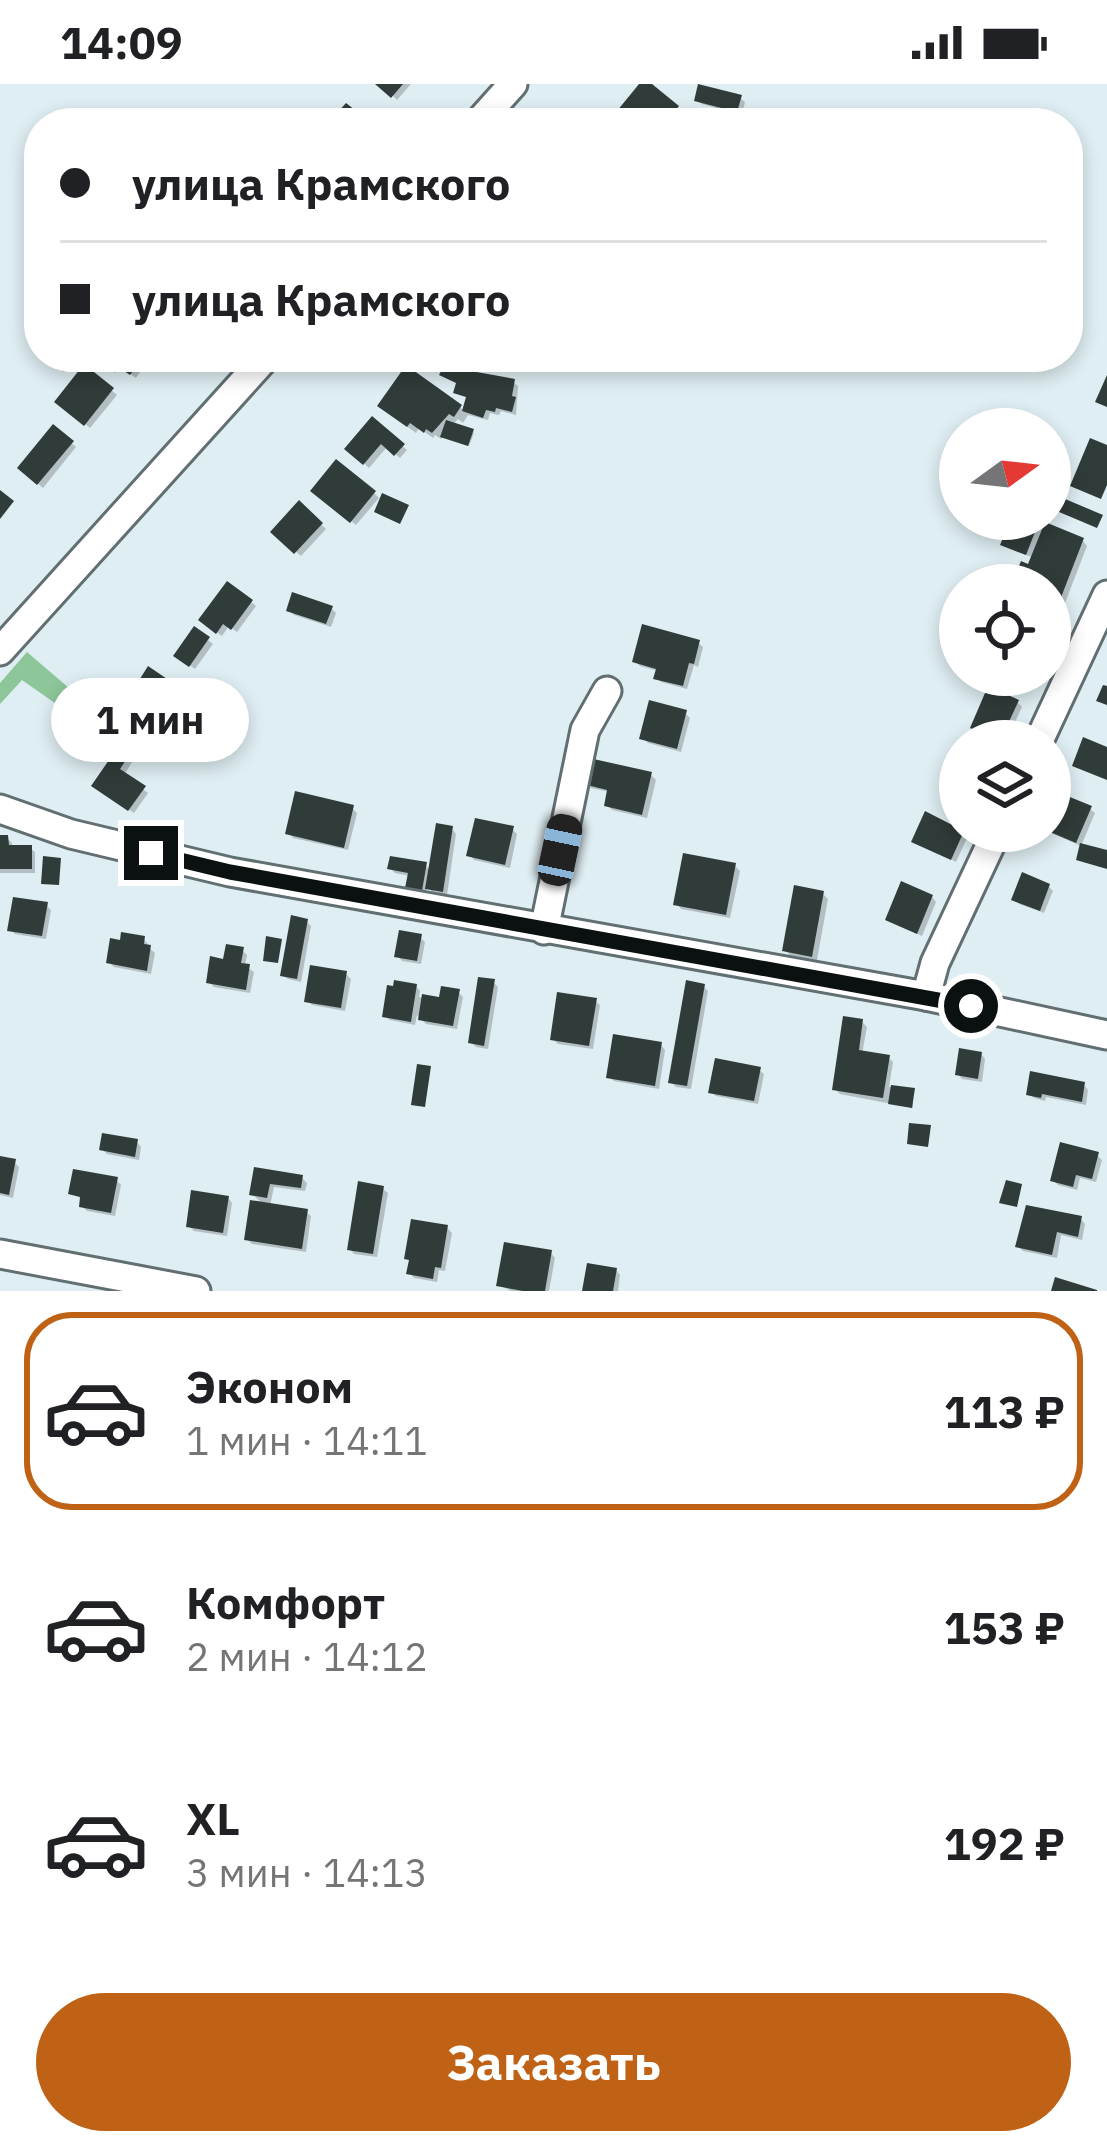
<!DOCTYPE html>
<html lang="ru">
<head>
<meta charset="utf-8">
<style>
	:root { --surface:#fff; --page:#f6f6f6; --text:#202124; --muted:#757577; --line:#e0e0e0; --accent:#c06216 }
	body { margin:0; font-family:"IBM Plex Sans",sans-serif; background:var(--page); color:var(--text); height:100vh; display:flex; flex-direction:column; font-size:45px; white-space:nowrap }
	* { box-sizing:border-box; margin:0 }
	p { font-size:39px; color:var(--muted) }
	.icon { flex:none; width:66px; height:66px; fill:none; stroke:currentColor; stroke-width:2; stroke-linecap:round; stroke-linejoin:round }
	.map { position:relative; height:1207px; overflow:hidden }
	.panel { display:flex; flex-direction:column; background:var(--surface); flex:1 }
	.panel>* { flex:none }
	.guide { position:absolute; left:24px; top:24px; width:1059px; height:264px; border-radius:48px; box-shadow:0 6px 18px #0003; display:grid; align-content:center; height:264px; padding:0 36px; background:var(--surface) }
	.needle { width:78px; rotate:75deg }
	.fabs { position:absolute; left:939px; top:324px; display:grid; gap:24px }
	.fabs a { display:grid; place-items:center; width:132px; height:132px; border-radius:50%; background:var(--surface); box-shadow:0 6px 18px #0003; font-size:60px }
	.end { position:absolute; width:54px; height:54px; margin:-27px; border:15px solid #0b1011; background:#fff; box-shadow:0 0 0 6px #fff }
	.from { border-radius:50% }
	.bubble { position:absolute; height:84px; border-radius:42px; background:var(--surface); box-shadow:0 6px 18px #0003; font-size:39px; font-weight:800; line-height:84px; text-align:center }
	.car { position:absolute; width:36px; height:72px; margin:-36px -18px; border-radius:15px; box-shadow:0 0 9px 3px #0007; background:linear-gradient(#222 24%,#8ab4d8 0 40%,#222 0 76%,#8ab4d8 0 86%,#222 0) }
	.guide b { display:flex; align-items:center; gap:42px; height:114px; font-size:45px }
	.guide b+b { border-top:3px solid var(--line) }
	.guide i { width:30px; height:30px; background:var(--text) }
	ul { padding:21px 0 0; list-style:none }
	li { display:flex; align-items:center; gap:36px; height:198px; margin:0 24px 18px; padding:0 12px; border:6px solid transparent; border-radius:48px }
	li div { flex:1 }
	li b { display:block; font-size:45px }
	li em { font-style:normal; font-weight:800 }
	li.selected { border-color:var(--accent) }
	li>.icon { width:108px; height:108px; stroke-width:1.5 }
	.action { display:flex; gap:24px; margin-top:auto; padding:24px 36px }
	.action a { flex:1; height:138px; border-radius:72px; background:var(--accent); color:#fff; font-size:48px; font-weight:800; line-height:138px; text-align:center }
	.status { display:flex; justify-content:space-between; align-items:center; height:84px; padding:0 60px; background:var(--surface); direction:ltr }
	.status svg { height:33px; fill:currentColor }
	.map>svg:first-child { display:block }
</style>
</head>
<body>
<div class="status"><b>14:09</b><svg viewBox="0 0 49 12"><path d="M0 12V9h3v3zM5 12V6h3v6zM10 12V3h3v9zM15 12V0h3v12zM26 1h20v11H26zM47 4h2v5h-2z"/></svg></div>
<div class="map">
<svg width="1107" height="1207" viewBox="0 0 1107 1207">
	<rect width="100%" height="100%" fill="#dfeef3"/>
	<path fill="#8cc699" d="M27,568L76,610L69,629L22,596L0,620V599Z"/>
	<g fill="#0003">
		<path d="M382,0H411L397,16Z"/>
		<path d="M642,0H647L682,29L674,39H635Z"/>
		<path d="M740,14L745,18L742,31L702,20L697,16Z"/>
		<path d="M49,273H82L78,281L70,277L64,288L52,282Z"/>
		<path d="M93,273H150L136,294L120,283L115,289Z"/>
		<path d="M432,273H476L464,289L513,298L518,302L516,331L501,327L499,331L490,329L488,336L468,331L463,339L458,335L453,341L474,349L469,362L443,353L441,355L435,351L433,354L419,344L416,349L389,329L460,323L465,328L469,315L457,308L459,300L443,291L447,282Z"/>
		<path d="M85,284L117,311L90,344L58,317Z"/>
		<path d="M372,336L407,366L400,374L387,363L369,384L348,364Z"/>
		<path d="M53,344L76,363L43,404L21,384Z"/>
		<path d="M314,406L374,409L379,414L356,441Z"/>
		<path d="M299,420L326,445L301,472L274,448Z"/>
		<path d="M1022,435H1045L1043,441L1083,457L1087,462L1065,519L1050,513V501H1021L1017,497L1030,484L1034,474L1008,464L1004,460L1017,448Z"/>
		<path d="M251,518L256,522L237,548L229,542L222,552L207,541Z"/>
		<path d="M331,524L336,529L331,543L294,531L289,526Z"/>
		<path d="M208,556L213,560L195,585L182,576Z"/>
		<path d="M698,559L703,563L698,583L694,581L687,605L661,598L657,594L658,587L640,582L635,577Z"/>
		<path d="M175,603L179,607L161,635L136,618Z"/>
		<path d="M1017,618L1022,623L1006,657H998L973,643Z"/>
		<path d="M685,629L690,634L681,668L648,659L643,654Z"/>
		<path d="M145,646L149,651L124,691L148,709L134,729L100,706Z"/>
		<path d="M651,691L656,696L647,734L612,726L607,721L610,708L591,704L586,699Z"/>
		<path d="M352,724L357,729L348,766L293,754L289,749Z"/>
		<path d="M1090,725L1095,729L1081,762L1047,747H1050V727Z"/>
		<path d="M452,745L456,750L447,811L433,809L427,802L426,810L413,807L408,803L410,792L395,789L390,784L425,781L431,787Z"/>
		<path d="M512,745L517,750L510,784L474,776L470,771Z"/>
		<path d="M963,748L968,752L956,778L915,757Z"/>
		<path d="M0,754H7L12,759V764H30L35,768V789H0Z"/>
		<path d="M735,782L740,787L730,834L681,825L677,820Z"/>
		<path d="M1048,802L1053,807L1044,829L1019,820L1015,815Z"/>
		<path d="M823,810L828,815L817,876L790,871L785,866Z"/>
		<path d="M932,813L936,818L922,852L888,836Z"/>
		<path d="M46,821L51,826L46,855L15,850L11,846Z"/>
		<path d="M307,838L311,842L301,898L288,895L283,891Z"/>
		<path d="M420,853L425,858L421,880L402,877L398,872Z"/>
		<path d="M143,855L148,860V863L155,869L151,890L114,883L109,878Z"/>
		<path d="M242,866L247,871L245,882L254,888L250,909L214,903L209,898L225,878Z"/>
		<path d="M346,890L351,895L345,927L312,921L308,917Z"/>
		<path d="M493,898L498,903L488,965L476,963L471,958Z"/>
		<path d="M416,902L420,907L419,913L441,917L458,908L463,913L457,945L426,940L417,931L415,941L390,936L385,932Z"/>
		<path d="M703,902L708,907L691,1005L676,1003L671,998Z"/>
		<path d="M595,917L600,921L593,965L558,960L553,955Z"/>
		<path d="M862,938L867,943L862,970L888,974L893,978L889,1003L913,1007V1024L840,1010L835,1005Z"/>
		<path d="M661,961L665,966L659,1005L614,997L609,993Z"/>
		<path d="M981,970L985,975L982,998L962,995L958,990Z"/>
		<path d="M759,986L764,990L758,1020L716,1012L711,1008Z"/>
		<path d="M1084,1001L1088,1006L1086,1021L1046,1013L1045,1017L1034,1014L1029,1010Z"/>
		<path d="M137,1058L141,1063L139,1076L107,1070L102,1065Z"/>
		<path d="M1097,1071L1102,1076L1096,1098L1080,1094L1077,1106L1058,1101L1053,1096Z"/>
		<path d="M0,1075L14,1078L19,1083L13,1114L0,1111Z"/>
		<path d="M256,1087L302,1094L307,1099L305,1107L274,1103L270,1122L306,1128L311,1132L306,1168L252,1160L247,1155L264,1121L252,1110Z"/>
		<path d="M116,1096L121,1101L115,1132L87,1127L82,1122L83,1115L71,1109Z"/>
		<path d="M383,1105L388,1109L377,1173L354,1170L350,1165Z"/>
		<path d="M228,1114L232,1119L227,1152L194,1147L189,1142Z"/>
		<path d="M1081,1135L1085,1140L1082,1156L1061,1151L1057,1174L1023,1167L1018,1162Z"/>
		<path d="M447,1144L452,1149L445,1187L439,1186L437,1198L414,1194L410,1189Z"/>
		<path d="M551,1169L555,1174L549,1207H511L499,1201Z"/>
		<path d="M590,1182L616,1186L620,1191L618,1207H585Z"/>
	</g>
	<g fill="#303c3a">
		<path d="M375,0H403L391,14Z"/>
		<path d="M639,0H652L679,22L666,39H631L617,27Z"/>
		<path d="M698,0L742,11L737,28L694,17Z"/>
		<path d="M346,19L364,33L359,39H328Z"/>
		<path d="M46,273H76L73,279L65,275L59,286L43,278Z"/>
		<path d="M90,273H143L130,291L114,280L109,287Z"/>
		<path d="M429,273H468L460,285L515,295L512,312L516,313L512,328L496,324L495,328L486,326L483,334L462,327L466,313L453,309L456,299L439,291L444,281Z"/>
		<path d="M84,280L114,304L84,342L54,318Z"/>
		<path d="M406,281L462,321L454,333L449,330L432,349L426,345L424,349L410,339L407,343L377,322Z"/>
		<path d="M1107,291V323L1095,318Z"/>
		<path d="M372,332L405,360L394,372L381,360L363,381L344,365Z"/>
		<path d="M446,336L474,345L468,362L440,353Z"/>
		<path d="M53,340L74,357L37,401L17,384Z"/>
		<path d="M1090,354L1107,361V401L1101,415L1070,402Z"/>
		<path d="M336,375L376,407L350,439L310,407Z"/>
		<path d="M0,406L14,417L0,435Z"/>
		<path d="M382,409L409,421L400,440L374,428Z"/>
		<path d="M1058,412L1103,431L1097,444L1052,425Z"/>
		<path d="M299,416L323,439L294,470L270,448Z"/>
		<path d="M1019,435H1040L1026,471L1000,461L1008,442L1015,445Z"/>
		<path d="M1045,438L1084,454L1060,516L1050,512V501H1022L1013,497L1021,477L1028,480Z"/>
		<path d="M227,497L253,516L231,546L223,540L216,550L198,536Z"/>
		<path d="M292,508L333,522L326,540L286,527Z"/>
		<path d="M642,540L700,556L694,580L689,579L683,602L653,595L656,585L632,578Z"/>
		<path d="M194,542L210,553L189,583L173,572Z"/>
		<path d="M148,582L176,601L156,632L128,614Z"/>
		<path d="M1103,601L1107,602V621L1096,617Z"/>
		<path d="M988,602L1019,616L1000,657L970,644Z"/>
		<path d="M649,616L687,626L677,665L639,655Z"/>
		<path d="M117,625L147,644L120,685L146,702L128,727L91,702L109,676L91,665Z"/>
		<path d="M1083,653L1107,663V696L1072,682Z"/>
		<path d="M589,674L652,688L642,731L604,722L607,706L583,700Z"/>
		<path d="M960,676V712L947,706Z"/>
		<path d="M295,707L354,721L344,764L285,750Z"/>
		<path d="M1055,707L1092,722L1076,759L1050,748V719Z"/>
		<path d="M925,727L964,747L951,776L911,758Z"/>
		<path d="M475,734L514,742L505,781L466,772Z"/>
		<path d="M436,739L453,742L443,808L425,805Z"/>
		<path d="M0,751H8L9,761H32V785H0Z"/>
		<path d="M1080,759L1107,766V785L1076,776Z"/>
		<path d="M683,769L736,779L726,831L673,821Z"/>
		<path d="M43,772L61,774L59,801L41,800Z"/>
		<path d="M390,772L427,778L422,807L405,804L408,789L387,785Z"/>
		<path d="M1022,788L1050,800L1040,827L1011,816Z"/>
		<path d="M901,797L933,811L917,850L885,836Z"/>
		<path d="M794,801L824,807L812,873L782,867Z"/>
		<path d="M13,813L48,818L42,852L7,847Z"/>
		<path d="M291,831L308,835L297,895L280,892Z"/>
		<path d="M399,846L422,850L417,877L394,873Z"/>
		<path d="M121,848L145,852L144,860L151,861L147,887L106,879L110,854L120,856Z"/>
		<path d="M266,852L282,855L278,879L263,877Z"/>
		<path d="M226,860L244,863L241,879L250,880L246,906L206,899L210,872L223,875Z"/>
		<path d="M310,881L347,887L341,924L304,918Z"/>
		<path d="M478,893L495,895L484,962L468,959Z"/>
		<path d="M394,896L417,900L411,938L382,933L387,901L393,902Z"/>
		<path d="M686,896L705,900L687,1002L668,999Z"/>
		<path d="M441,902L460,905L453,942L418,936L422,910L439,913Z"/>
		<path d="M557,908L597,914L589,962L550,956Z"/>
		<path d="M843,932L863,935L859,966L890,971L883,1014L832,1006Z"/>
		<path d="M613,950L662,958L655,1002L606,994Z"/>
		<path d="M959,964L982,968L978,995L955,991Z"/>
		<path d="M715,974L761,983L754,1017L708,1009Z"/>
		<path d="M417,980L431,982L425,1023L411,1021Z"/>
		<path d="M1030,987L1085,998L1082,1018L1042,1010L1041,1014L1026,1011Z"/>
		<path d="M891,1001L915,1004L912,1024L888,1020Z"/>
		<path d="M909,1039L931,1041L928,1063L907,1060Z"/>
		<path d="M102,1049L138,1055L135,1073L99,1066Z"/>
		<path d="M1060,1058L1099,1068L1092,1095L1076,1091L1073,1103L1050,1097Z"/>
		<path d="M0,1072L16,1075L9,1111L0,1109Z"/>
		<path d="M254,1083L303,1091L301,1104L270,1100L267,1114L249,1111Z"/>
		<path d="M73,1085L118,1093L111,1129L79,1123L80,1113L68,1110Z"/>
		<path d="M1006,1096L1022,1100L1017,1123L999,1119Z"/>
		<path d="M358,1097L384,1102L373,1170L347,1166Z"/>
		<path d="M191,1106L229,1112L223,1149L186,1143Z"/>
		<path d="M250,1116L308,1125L302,1165L244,1156Z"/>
		<path d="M1026,1121L1082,1132L1078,1153L1057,1148L1052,1171L1015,1163Z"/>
		<path d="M411,1135L448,1141L441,1184L435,1183L433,1195L406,1190L409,1176L404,1175Z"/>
		<path d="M504,1158L552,1166L545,1207H523L496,1202Z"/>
		<path d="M587,1179L617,1184L613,1207H582Z"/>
		<path d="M1055,1193L1097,1206V1207H1051Z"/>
	</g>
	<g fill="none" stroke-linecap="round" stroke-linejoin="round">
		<defs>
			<g id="minor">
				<path d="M478,39L513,0"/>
				<path d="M0,567L266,273"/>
				<path d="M1039,657L1107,511"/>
				<path d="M0,725L71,750L230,788L926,912L1107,951"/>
				<path d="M544,846L585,646L607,607"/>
				<path d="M926,912L935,879L997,747"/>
				<path d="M0,1170L196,1207"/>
			</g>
		</defs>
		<use href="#minor" stroke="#616e72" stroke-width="33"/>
		<use href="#minor" stroke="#fff" stroke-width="27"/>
	</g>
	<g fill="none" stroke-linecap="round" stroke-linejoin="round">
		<path stroke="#0b1011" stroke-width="15" d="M151,769L230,788L971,922"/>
	</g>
</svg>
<div class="fabs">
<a><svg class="needle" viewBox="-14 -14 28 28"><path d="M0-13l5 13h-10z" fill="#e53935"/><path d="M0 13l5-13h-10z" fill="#757577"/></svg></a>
<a><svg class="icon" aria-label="locate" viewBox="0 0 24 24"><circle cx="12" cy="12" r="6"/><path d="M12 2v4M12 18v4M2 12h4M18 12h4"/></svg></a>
<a><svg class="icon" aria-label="layers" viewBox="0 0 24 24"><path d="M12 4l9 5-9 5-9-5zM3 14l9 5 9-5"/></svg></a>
</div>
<i class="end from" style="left:971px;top:922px"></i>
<i class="end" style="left:151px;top:769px"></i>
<div class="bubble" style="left:51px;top:594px;width:198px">1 мин</div>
<i class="car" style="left:560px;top:766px;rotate:12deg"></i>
<div class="guide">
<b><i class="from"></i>улица Крамского</b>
<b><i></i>улица Крамского</b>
</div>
</div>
<section class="panel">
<ul>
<li class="selected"><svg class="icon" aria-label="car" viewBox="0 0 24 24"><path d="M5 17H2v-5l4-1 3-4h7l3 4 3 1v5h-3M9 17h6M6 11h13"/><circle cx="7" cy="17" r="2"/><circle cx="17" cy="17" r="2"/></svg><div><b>Эконом</b><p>1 мин · 14:11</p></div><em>113 ₽</em></li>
<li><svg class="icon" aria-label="car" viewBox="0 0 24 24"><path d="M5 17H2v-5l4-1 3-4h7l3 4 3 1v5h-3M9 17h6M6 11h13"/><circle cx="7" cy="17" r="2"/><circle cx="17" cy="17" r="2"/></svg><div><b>Комфорт</b><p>2 мин · 14:12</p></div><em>153 ₽</em></li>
<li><svg class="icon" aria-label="car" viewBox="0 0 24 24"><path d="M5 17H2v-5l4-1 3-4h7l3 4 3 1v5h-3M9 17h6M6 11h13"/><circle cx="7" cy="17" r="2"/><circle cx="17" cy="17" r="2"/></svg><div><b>XL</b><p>3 мин · 14:13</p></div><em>192 ₽</em></li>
</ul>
<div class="action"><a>Заказать</a></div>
</section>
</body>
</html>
